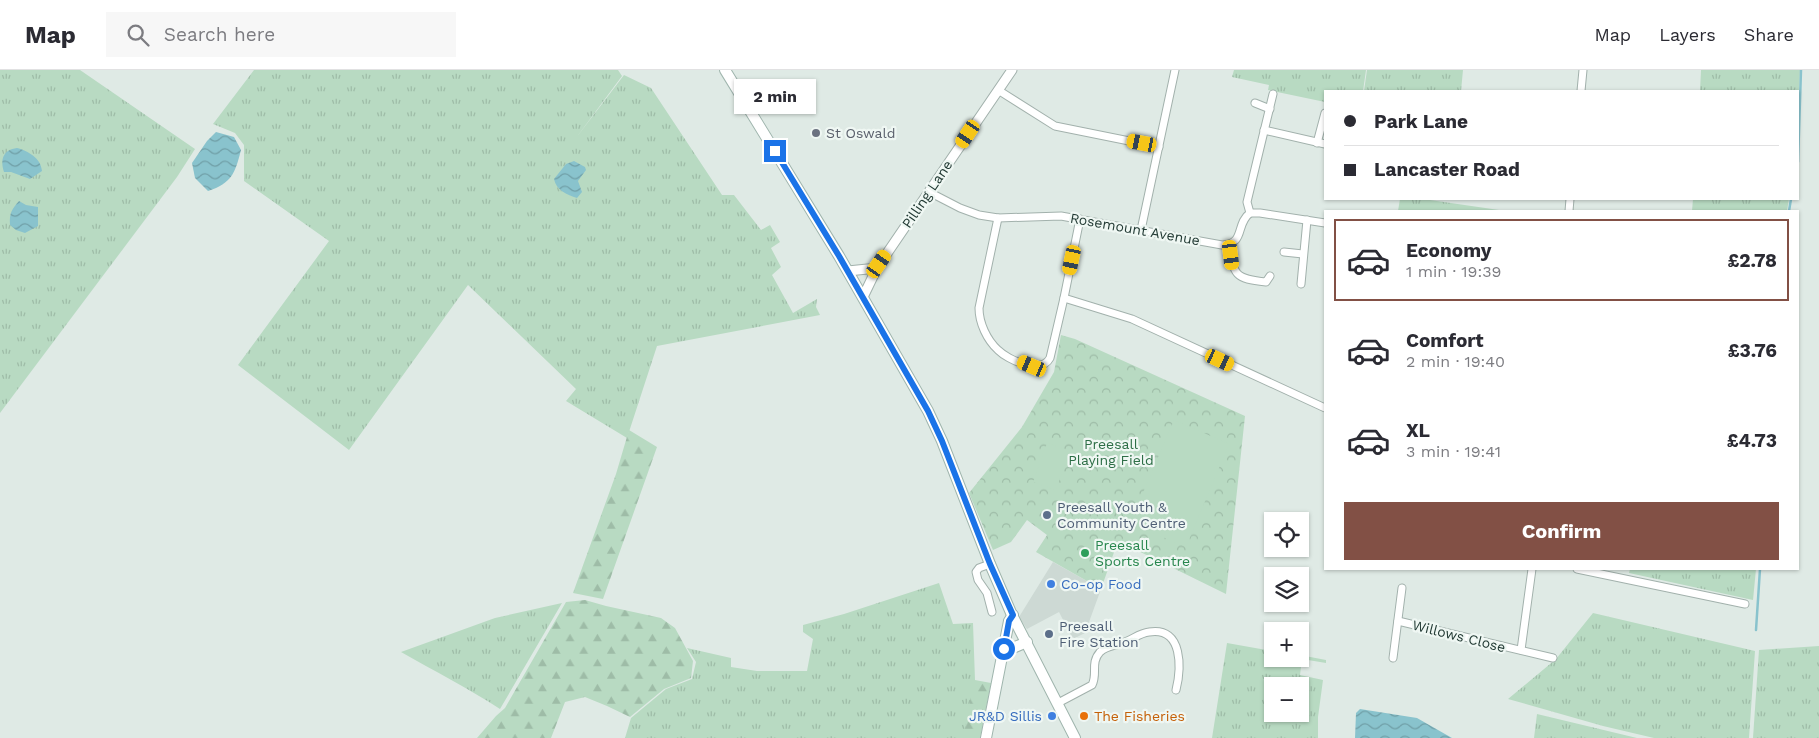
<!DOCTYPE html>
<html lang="en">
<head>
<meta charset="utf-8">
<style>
	:root { --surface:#fff; --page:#f7f7f7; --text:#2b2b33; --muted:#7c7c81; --line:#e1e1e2; --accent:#825045 }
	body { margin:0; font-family:"Work Sans",sans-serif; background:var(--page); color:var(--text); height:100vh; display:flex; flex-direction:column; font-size:19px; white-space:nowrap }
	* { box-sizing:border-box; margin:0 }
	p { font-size:16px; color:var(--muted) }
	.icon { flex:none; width:28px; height:28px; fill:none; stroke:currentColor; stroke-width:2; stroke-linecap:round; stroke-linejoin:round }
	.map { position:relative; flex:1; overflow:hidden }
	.details { position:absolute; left:1324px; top:140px; width:475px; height:360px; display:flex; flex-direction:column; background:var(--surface); border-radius:0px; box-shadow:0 1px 4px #0004 }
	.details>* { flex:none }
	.hud { position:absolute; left:1324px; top:20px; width:475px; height:110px; border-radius:0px; box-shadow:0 1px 4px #0004; display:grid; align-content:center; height:110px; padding:0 20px; background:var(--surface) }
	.buttons { position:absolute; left:1264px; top:442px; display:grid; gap:10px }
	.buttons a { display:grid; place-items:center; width:45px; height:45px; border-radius:0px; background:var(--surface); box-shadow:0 1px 4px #0004; font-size:25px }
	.end { position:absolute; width:22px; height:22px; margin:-11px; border:6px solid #1a73e8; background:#fff; box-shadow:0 0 0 2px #fff }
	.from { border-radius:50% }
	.bubble { position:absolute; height:35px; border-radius:0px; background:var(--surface); box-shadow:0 1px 4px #0004; font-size:16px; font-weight:700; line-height:35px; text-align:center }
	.car { position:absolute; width:15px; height:30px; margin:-15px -8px; border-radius:6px; box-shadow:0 0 4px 1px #0007; background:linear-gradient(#f5c518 24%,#345 0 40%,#f5c518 0 76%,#345 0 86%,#f5c518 0) }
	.hud b { display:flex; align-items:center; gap:18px; height:48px; font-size:19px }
	.hud b+b { border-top:1px solid var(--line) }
	.hud i { width:12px; height:12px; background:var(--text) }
	ul { padding:9px 0 0; list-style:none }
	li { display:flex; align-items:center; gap:15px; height:82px; margin:0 10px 8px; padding:0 10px; border:2px solid transparent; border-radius:0px }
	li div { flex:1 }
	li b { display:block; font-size:19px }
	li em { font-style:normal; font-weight:700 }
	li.selected { border-color:var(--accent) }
	li>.icon { width:45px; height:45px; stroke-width:1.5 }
	.button { display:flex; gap:10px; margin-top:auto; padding:10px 20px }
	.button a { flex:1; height:58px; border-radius:0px; background:var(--accent); color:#fff; font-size:20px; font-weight:700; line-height:58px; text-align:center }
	header { display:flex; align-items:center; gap:30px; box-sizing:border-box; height:70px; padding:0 25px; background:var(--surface); border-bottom:1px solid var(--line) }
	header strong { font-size:24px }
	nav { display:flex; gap:28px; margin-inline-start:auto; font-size:18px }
	.search { width:350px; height:45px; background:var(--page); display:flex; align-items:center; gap:12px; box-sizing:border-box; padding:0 18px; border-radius:0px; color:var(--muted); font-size:19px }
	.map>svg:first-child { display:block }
</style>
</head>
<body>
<header>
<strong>Map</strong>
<div class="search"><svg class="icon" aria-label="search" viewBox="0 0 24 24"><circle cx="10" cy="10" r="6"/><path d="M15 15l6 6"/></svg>Search here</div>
<nav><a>Map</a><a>Layers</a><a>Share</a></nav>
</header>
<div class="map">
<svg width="1819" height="668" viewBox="0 0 1819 668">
	<defs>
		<pattern id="grass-tufts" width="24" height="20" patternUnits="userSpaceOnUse" patternTransform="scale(1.25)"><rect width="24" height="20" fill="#b8dac2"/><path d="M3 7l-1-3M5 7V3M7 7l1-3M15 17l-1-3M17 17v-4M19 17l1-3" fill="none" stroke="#9ebca7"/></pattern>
		<pattern id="forest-firs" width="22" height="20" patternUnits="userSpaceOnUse" patternTransform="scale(1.25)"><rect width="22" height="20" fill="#b8dac2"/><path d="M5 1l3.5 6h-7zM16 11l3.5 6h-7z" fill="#9ebca7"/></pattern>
		<pattern id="park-crowns" width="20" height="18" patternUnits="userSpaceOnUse" patternTransform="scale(1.25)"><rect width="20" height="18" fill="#b8dac2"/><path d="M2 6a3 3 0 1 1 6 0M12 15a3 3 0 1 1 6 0" fill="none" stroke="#9ebca7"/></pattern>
		<pattern id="water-waves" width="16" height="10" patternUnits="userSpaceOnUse" patternTransform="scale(1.25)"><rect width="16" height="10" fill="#89c3cd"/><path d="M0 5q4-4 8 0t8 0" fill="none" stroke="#709fa7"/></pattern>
	</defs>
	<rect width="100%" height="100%" fill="#dfeae5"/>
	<path fill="#cdd9d4" d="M1053,492L1101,519L1085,563L1073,569L1059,542L1027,559L1019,547Z"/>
	<g fill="url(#grass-tufts)" fill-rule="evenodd">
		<path d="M0,0H80L195,79L177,107L0,343Z"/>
		<path d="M254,0H618L622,6L576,68L624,5L651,18L722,125H734L761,160L770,155L780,172L771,178L781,197L772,205L793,243L817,229L816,237L820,245L657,276L627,368L566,331L576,319L468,215L349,380L238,295L329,171L244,111V75L235,63L213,54Z"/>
		<path d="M1234,0H1366L1363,21H1325V32L1268,20L1269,15L1232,7Z"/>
		<path d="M1367,0H1463L1461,21H1364Z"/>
		<path d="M1701,0H1800L1798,43V21H1700Z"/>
		<path d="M1400,129H1423L1506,141H1398Z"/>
		<path d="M1693,129H1789L1787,141H1692Z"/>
		<path d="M1630,499H1756L1753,530L1629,503Z"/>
		<path d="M939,513L953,554L973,553L975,610L991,613L980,668H625L631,648L666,619L692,609L696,592L687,578L731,588V597L757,601H807L813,569L803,562V555L844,544Z"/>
		<path d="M562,533L500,639C468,618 434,601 401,582L495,548Z"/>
		<path d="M1593,543L1755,581L1749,668H1654L1603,656L1508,629L1556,589Z"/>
		<path d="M1227,573L1272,581V589H1300V585L1326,590V593L1302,589L1300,605L1323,610L1318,647V668H1212ZM1272,616H1300V644H1272Z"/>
		<path d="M1819,576V668H1753L1759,580Z"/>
		<path d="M1537,644L1637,668H1534Z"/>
	</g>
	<g fill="url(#forest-firs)">
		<path d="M629,360L657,377L603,529L573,523L616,404Z"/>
		<path d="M585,530L606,536L661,548L675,558L693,591L691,608L664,619L630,647L607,636L585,627L565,632L551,668H477L496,646L505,638L566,532Z"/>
		<path d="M974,611L990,614L979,668H962L966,652V642L970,636V625Z"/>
	</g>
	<path fill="url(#park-crowns)" d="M1061,265L1075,269L1245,346L1226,524L1118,471L1101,519L1036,482L1047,465L1027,450L1011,472L993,480L969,423L1022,357L1054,302Z"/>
	<g fill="#b8dac2">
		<path d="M1174,350L1229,374L1186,477L1130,453Z"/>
		<path d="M1047,373L1070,381L1056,420L1033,412Z"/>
	</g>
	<g fill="url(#water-waves)">
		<path d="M216,62L234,67L241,80C235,103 232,113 208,121L195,108L192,93L207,71Z"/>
		<path d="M17,78C28,81 41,88 42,101L30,109L11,102H4C0,89 3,80 17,78Z"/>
		<path d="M574,91L585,97L586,100L578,111L582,122L577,128C567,125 556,120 554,109L566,94Z"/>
		<path d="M19,131L26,135L38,137V156L25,163L16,160L10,155C9,143 12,139 19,131Z"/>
		<path d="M1360,639L1417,648L1452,668H1355L1356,643Z"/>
	</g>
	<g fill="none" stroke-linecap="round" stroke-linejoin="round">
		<g stroke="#89c3cd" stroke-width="2.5">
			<path d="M1798,92L1801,0"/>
			<path d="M1789,141L1791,129"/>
			<path d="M1756,560L1760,499"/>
		</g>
		<defs>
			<g id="minor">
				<path d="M998,20L1055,56L1159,77"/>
				<path d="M1581,21L1583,0"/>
				<path d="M1255,33L1270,39"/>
				<path d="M1264,60L1325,74"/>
				<path d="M1317,73L1325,43"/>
				<path d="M929,122L960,138L979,145L998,148L1061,146L1222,175C1246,174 1235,154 1250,143L1247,132L1273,24"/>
				<path d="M1569,141L1570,129"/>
				<path d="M1250,143H1260L1325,153"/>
				<path d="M998,148L979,238C979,253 987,270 998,280C1008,290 1041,305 1050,288L1064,228L1080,149"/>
				<path d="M1141,160L1175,0"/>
				<path d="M1230,175C1233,205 1235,209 1266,212L1270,206"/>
				<path d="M1284,182L1303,184"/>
				<path d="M1301,214L1307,150"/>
				<path d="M1064,228L1132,249L1325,338"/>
				<path d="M990,494L979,498L976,502L978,510L987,523L992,542"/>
				<path d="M1577,499L1745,534"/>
				<path d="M1398,551L1553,588"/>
				<path d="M1521,580L1532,499"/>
				<path d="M1393,588L1402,518"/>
				<path d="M1058,633L1092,615C1098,604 1090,593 1100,582C1107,575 1116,576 1125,572C1133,569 1140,563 1149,562C1184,556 1181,600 1176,620"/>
			</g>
			<g id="tertiary">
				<path d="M848,201L877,198"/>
				<path d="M863,227L877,198L1012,0"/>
			</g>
			<g id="secondary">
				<path d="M725,0L839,186L928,341L942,371L990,494L1012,545L1075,668"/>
				<path d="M1004,579L1008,580L1027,572"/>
				<path d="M986,668L1009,551L1013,545"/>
			</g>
		</defs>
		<use href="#minor" stroke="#a2b1ac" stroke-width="9"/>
		<use href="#tertiary" stroke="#a2b1ac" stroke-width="11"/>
		<use href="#secondary" stroke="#9fb5ad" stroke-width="12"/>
		<use href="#minor" stroke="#fff" stroke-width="7"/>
		<use href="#tertiary" stroke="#fff" stroke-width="9"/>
		<use href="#secondary" stroke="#fff" stroke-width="10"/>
	</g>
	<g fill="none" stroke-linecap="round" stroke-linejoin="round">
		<path stroke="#1a73e8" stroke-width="6" d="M775,81L839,186L928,341L942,371L990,494L1013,545L1009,551L1004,579"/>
	</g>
	<circle fill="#6b7280" stroke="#eff7f3" stroke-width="2" cx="816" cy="63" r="5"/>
	<g fill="#5c6f8a" stroke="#eff7f3" stroke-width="2">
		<circle cx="1047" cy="445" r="5"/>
		<circle cx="1049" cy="564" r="5"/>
	</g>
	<circle fill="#2e9e5b" stroke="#eff7f3" stroke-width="2" cx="1085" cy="483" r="5"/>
	<g fill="#3f7fe0" stroke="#eff7f3" stroke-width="2">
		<circle cx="1051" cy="514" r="5"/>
		<circle cx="1052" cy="646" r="5"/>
	</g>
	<circle fill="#e8710a" stroke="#eff7f3" stroke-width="2" cx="1084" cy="646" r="5"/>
	<g text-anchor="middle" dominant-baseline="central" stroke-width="4.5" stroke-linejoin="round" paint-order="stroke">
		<g font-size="14" fill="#5b616d" stroke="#eff7f3" text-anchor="start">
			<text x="826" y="63">St Oswald</text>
		</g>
		<g font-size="14" fill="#213933" stroke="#eff7f3">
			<text transform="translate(927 124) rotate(-56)">Pilling Lane</text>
			<text transform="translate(1135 159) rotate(10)">Rosemount Avenue</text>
			<text transform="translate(1459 566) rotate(14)">Willows Close</text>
		</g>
		<g font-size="14" fill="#2d6e46" stroke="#eff7f3">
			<text x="1111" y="374">Preesall<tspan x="1111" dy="16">Playing Field</tspan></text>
		</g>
		<g font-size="14" fill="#4e5e75" stroke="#eff7f3" text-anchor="start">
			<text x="1057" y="437">Preesall Youth &amp;<tspan x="1057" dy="16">Community Centre</tspan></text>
			<text x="1059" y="556">Preesall<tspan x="1059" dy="16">Fire Station</tspan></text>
		</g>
		<g font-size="14" fill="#27864d" stroke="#eff7f3" text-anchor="start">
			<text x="1095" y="475">Preesall<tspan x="1095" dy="16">Sports Centre</tspan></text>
		</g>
		<g font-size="14" fill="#366cbe" stroke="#eff7f3" text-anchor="start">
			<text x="1061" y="514">Co-op Food</text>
			<text x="1042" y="646" text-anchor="end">JR&amp;D Sillis</text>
		</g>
		<g font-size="14" fill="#c56008" stroke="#eff7f3" text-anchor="start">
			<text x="1094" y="646">The Fisheries</text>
		</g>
	</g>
</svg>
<div class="buttons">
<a><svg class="icon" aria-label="locate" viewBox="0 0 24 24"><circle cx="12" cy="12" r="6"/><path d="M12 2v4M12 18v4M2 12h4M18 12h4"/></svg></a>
<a><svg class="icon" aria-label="layers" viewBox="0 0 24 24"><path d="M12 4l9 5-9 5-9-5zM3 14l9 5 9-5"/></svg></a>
<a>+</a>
<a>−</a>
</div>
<i class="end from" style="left:1004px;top:579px"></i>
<i class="end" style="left:775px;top:81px"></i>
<div class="bubble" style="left:734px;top:9px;width:82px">2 min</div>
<i class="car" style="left:968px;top:64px;rotate:214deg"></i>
<i class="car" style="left:1142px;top:73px;rotate:281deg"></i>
<i class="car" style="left:1231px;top:185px;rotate:173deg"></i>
<i class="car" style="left:1072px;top:190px;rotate:192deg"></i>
<i class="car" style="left:879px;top:194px;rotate:35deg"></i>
<i class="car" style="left:1220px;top:290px;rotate:115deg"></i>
<i class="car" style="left:1032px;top:296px;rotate:293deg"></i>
<div class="hud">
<b><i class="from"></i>Park Lane</b>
<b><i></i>Lancaster Road</b>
</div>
<section class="details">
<ul>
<li class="selected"><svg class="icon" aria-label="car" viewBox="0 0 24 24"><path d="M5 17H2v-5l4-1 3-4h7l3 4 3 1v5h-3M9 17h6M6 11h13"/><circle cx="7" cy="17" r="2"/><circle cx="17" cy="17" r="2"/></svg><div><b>Economy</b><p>1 min · 19:39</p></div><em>£2.78</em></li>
<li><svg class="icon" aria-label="car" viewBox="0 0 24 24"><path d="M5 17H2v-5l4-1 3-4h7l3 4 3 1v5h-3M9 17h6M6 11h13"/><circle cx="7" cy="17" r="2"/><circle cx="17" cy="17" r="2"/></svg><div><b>Comfort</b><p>2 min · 19:40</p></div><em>£3.76</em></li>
<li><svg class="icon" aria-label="car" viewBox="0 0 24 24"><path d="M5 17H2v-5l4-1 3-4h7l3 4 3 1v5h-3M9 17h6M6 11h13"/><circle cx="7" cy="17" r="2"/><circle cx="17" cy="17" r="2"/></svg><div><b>XL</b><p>3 min · 19:41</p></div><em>£4.73</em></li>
</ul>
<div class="button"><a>Confirm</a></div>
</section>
</div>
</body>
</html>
